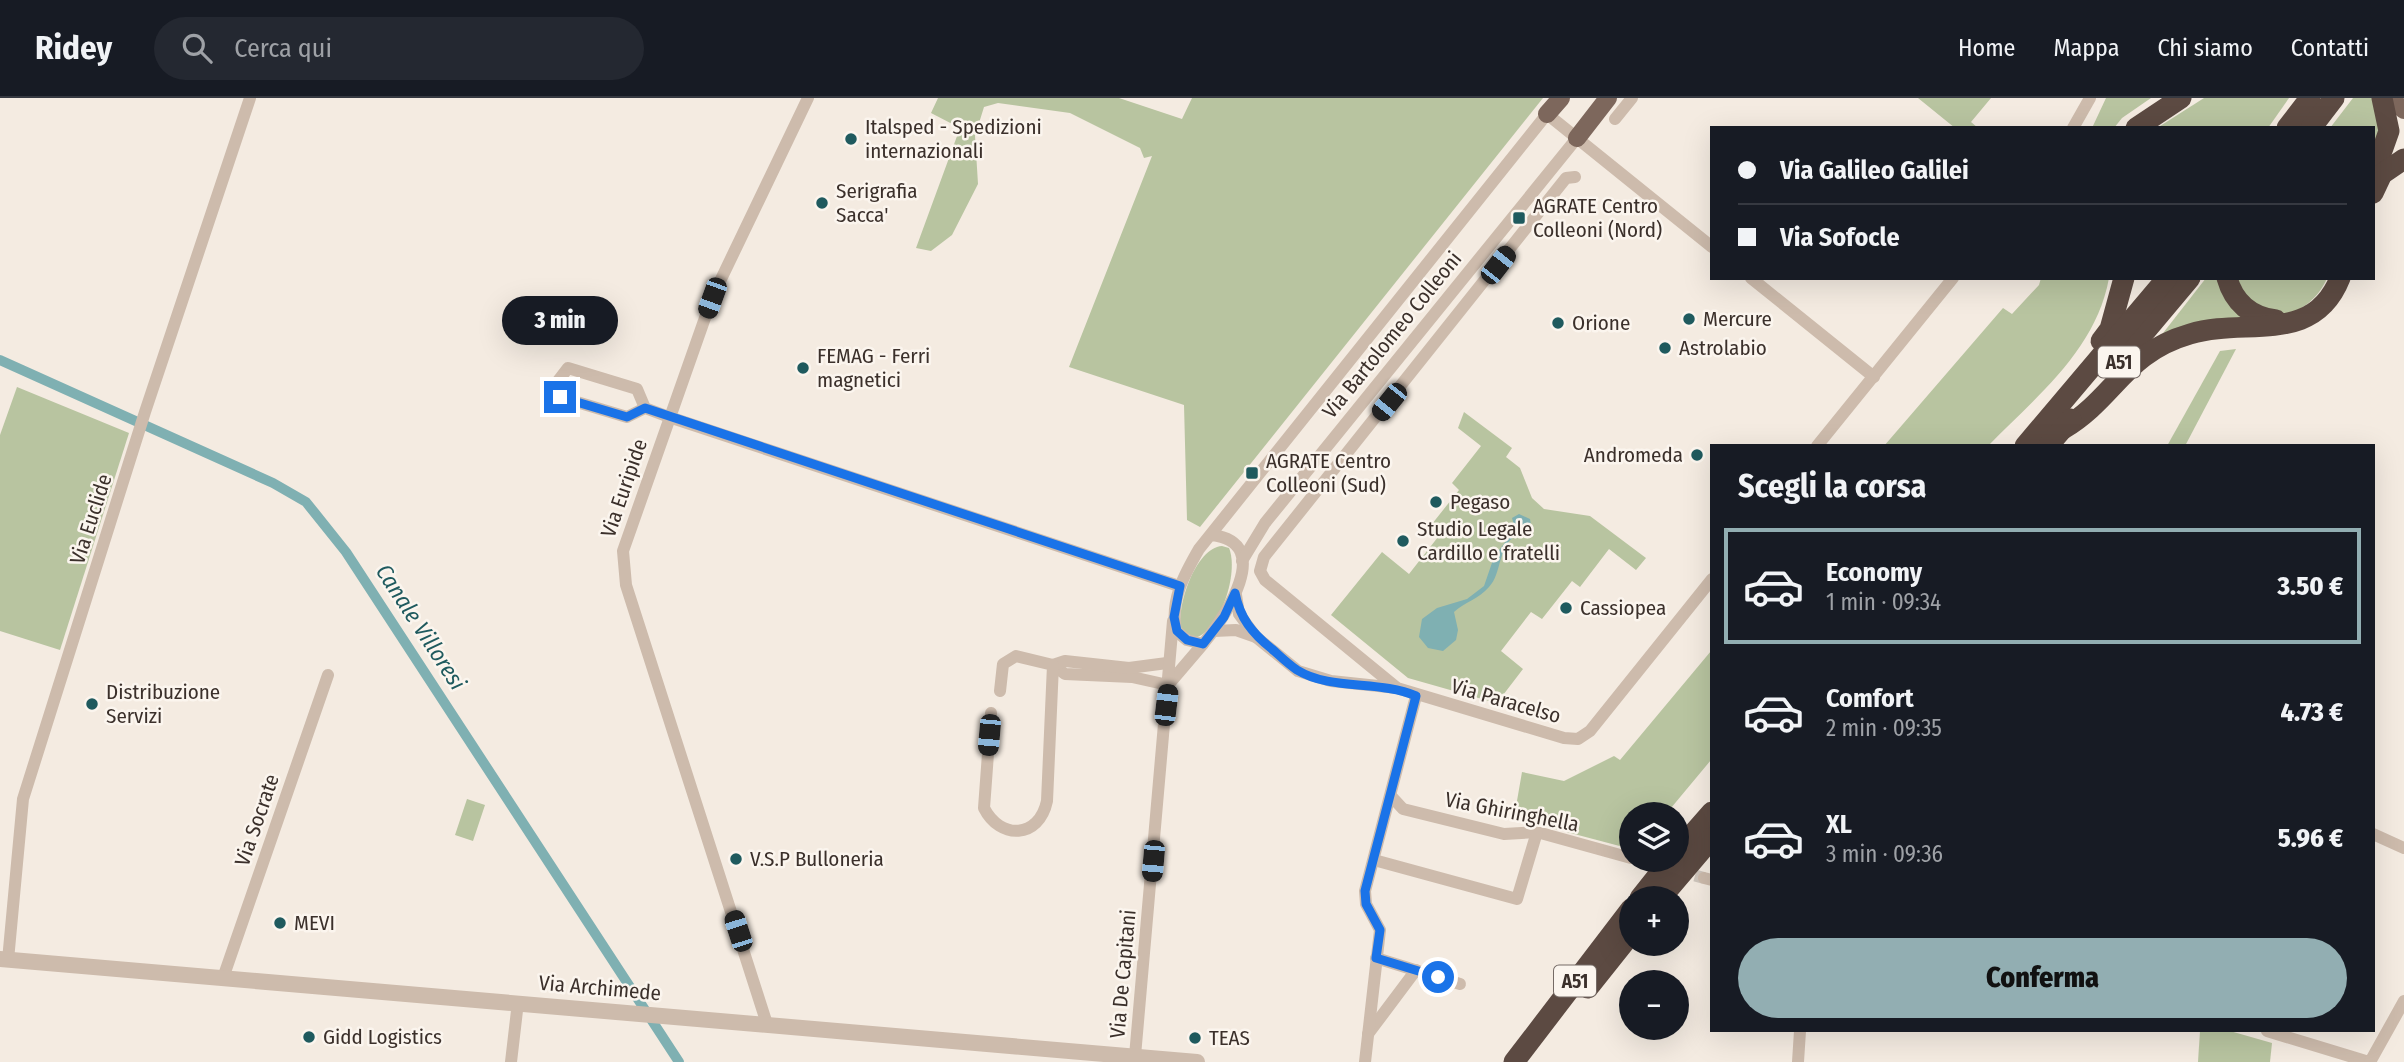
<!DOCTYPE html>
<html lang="it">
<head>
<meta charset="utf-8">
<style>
	:root { --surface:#171b24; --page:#242831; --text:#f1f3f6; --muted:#9ea1a6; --line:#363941; --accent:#92aeb2 }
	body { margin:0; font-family:"Fira Sans Condensed",sans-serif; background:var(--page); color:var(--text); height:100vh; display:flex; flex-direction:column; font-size:26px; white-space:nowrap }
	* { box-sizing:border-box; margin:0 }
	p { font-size:23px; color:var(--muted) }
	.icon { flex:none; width:38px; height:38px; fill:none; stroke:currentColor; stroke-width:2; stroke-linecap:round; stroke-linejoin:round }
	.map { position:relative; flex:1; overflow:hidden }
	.side { position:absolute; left:1710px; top:346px; width:665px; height:588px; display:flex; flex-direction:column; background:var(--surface); border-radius:0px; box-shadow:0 7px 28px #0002 }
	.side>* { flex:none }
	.top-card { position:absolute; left:1710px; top:28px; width:665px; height:154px; border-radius:0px; box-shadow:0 7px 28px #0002; display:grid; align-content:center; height:154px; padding:0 28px; background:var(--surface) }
	.controls { position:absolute; left:1619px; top:704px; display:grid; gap:14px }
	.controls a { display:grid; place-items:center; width:70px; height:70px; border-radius:50%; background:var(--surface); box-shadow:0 7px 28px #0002; font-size:35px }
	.end { position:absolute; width:32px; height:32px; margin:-16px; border:9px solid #1a73e8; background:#fff; box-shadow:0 0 0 4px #fff }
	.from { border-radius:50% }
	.bubble { position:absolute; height:49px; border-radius:24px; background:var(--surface); box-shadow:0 7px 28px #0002; font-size:23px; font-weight:800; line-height:49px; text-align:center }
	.car { position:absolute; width:21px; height:42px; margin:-21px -10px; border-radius:9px; box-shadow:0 0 5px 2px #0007; background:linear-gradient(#222 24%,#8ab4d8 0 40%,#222 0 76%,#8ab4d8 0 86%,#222 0) }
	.top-card b { display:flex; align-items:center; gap:24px; height:66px; font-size:26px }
	.top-card b+b { border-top:2px solid var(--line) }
	.top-card i { width:18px; height:18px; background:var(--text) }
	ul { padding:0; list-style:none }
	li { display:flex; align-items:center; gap:21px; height:116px; margin:0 14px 10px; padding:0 14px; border:4px solid transparent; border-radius:0px }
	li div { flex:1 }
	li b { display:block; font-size:26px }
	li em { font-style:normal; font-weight:800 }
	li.current { border-color:var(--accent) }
	li>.icon { width:63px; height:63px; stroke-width:1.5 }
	h2 { padding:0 28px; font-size:32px; line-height:84px }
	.primary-button { display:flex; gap:14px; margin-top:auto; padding:14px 28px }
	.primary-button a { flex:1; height:80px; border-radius:42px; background:var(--accent); color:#111; font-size:28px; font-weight:800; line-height:80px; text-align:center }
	header { display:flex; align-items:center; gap:42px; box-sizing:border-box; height:98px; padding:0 35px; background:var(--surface); border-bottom:2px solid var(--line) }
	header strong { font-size:33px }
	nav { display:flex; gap:38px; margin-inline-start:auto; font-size:24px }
	.search { width:490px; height:63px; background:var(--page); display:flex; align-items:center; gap:18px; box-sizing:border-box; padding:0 24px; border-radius:38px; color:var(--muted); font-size:26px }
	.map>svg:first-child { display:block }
</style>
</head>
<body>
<header>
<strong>Ridey</strong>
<div class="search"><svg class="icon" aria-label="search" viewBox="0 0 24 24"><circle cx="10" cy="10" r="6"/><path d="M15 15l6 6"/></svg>Cerca qui</div>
<nav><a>Home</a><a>Mappa</a><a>Chi siamo</a><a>Contatti</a></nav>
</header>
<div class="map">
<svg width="2404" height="964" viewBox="0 0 2404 964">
	<rect width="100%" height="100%" fill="#f4ebe1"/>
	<g fill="#b8c4a0">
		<path d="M938,0H1119L1182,21L1192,0H1543L1200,429L1187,422L1184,307L1069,269L1152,58L1144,60L1140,50L1070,15L998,5L984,9L975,38L978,86L952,137L931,153L916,150L960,30L931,15Z"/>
		<path d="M1918,0H1991L1971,24L1978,30H1955Z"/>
		<path d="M2106,0H2151L2122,20L2114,30H2092Z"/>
		<path d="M2204,0H2289L2268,30H2157Z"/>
		<path d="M2353,0H2373L2383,28L2373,62V30H2330Z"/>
		<path d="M2041,180H2109C2096,252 2037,298 1988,348H1884L2003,210L2012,216L2039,187Z"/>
		<path d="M2206,180H2219L2247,222L2160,239Z"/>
		<path d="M2234,180H2327C2316,208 2279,231 2252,208C2245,201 2240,188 2234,180Z"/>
		<path d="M2236,251L2185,348H2167L2220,253Z"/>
		<path d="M17,289L129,335L60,552L0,533V337Z"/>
		<path d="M1464,314L1512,350L1506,359L1520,370L1532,400L1544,411L1590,418L1646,460L1636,472L1609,451L1580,489L1572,483L1542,521L1531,514L1501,553L1523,571L1500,601L1503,607L1408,580L1331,517L1382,454L1409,476L1438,439L1428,431L1459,392L1452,385L1481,348L1458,330Z"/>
		<path d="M1222,448L1229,450C1239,474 1221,532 1195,540L1181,532C1176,509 1195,450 1222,448Z"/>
		<path d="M1711,553V662L1666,716H1631V751L1514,720L1522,674L1564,683L1614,658L1620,662Z"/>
		<path d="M467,701L485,707L473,743L455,737Z"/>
		<path d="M2200,933H2230L2272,945L2270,964H2198Z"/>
	</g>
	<path fill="#7fb0b2" d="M1519,416L1530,421L1532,434C1527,436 1522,435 1517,437C1498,446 1502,476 1489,489C1479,501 1465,504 1454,514L1458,532L1456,542L1443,553L1428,550L1419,539L1422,521L1437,510L1467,501L1484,488L1494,459L1515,431L1512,420Z"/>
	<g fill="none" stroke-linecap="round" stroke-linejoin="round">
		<path stroke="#7fb0b2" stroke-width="10" d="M0,262L273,385L306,404L346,454L679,964"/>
		<path stroke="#cfc6bd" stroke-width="12" stroke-dasharray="12 6" stroke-linecap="butt" d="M1643,763L1704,780"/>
		<g stroke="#cdbbac" stroke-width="12">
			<path d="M1615,21L1632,0"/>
			<path d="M2073,30L2090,0"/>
			<path d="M1575,79L1566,80L1264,459L1260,473L1265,482L1397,590L1564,640L1578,641L1590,633L1712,481"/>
			<path d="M1751,180L1874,279"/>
			<path d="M645,310L627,319L560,299L558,283L568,270L637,291L645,310L669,319L1179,488"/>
			<path d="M1817,348L1953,180"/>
			<path d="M1212,437C1276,445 1224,520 1203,546L1187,542L1176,533C1170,502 1184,477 1199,451L1547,16L1712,149"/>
			<path d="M1242,463L1265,425L1577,40"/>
			<path d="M1236,497L1239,516L1256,539L1298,573L1331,583L1397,590"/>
			<path d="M1214,533L1236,532L1256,539"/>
			<path d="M1053,567L1065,576L1132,579L1168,587"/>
			<path d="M1053,567L1065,563L1129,570L1167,565"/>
			<path d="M1168,587L1203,546"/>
			<path d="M991,615L984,710C1000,742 1039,741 1047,703L1053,567L1016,558L1003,566L1000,593"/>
			<path d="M1391,698L1403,711L1504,736L1537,734L1631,760"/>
			<path d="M2373,736L2404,750"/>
			<path d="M1374,762L1517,801L1537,734"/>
			<path d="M1704,780L1712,782"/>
			<path d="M1376,860L1460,886"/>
			<path d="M8,862L23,701L145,314L250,0"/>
			<path d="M223,880L328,577"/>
			<path d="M767,926L626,487L623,453L712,200L808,0"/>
			<path d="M2267,933L2369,964"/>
			<path d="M1368,936L1416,872"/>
			<path d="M1135,958L1173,523"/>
			<path d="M511,964L518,904"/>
			<path d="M1365,964L1380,832L1366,806L1365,793L1416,598"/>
			<path d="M1798,964L1800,933"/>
			<path d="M2370,964L2404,903"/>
		</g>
		<path stroke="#cdbbac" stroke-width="16" d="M0,861L1197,964"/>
		<g stroke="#7d675c" stroke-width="18">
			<path d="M2389,0L2404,12"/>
			<path d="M1547,16L1561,0"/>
			<path d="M1577,40L1608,0"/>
		</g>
		<g stroke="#5c4a42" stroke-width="21">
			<path d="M2136,30L2181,0"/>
			<path d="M2287,30L2310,0"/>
			<path d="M2311,30L2334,0"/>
			<path d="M2373,78L2389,33L2382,0"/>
			<path d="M2373,95L2382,76L2404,61"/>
			<path d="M2227,180C2234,205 2251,219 2276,222"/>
			<path d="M2101,243L2110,231L2124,180"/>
			<path d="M2117,267L2190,180"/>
			<path d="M2063,331C2115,300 2124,255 2190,236C2246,219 2313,248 2340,180"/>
			<path d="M2025,348L2167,180"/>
			<path d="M2048,348L2071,321"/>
			<path d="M1676,755L1712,714"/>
			<path d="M1640,800L1671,761"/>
			<path d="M1661,800L1712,740"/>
			<path d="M1588,890L1631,836"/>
			<path d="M1514,964L1631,811"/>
		</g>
	</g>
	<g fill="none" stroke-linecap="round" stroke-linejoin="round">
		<path stroke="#1a73e8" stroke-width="9" d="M560,299L627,319L645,310L1180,488L1174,519L1177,533L1187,542L1203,546L1224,519L1235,495C1240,520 1252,535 1272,551C1280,558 1288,566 1297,572C1331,593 1379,582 1416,598L1365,793L1366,806L1380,832L1376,860L1438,879"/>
	</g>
	<g fill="#1f5a5e" stroke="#fbf5ee" stroke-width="2.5">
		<circle cx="851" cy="41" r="7"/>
		<circle cx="822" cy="105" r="7"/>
		<rect x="1512" y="113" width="14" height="14" rx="3.5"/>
		<circle cx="1689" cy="221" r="7"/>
		<circle cx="1558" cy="225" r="7"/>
		<circle cx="1665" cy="250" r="7"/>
		<circle cx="803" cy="270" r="7"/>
		<circle cx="1697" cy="357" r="7"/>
		<rect x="1245" y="368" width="14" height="14" rx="3.5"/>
		<circle cx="1436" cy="404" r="7"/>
		<circle cx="1403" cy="443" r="7"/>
		<circle cx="1566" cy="510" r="7"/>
		<circle cx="92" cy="606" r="7"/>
		<circle cx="736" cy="761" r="7"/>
		<circle cx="280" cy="825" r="7"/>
		<circle cx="309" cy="939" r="7"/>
		<circle cx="1195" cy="940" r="7"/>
	</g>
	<g text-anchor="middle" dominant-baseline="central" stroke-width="5" stroke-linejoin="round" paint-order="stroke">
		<g fill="#fbf5ee" stroke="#756b66" stroke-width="2">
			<rect x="2098" y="248.5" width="42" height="31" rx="5"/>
			<rect x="1554" y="867.5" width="42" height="31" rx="5"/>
		</g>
		<g font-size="19" font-weight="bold" fill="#3b302b">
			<text x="2119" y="264">A51</text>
			<text x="1575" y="883">A51</text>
		</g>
		<g font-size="21" fill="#3b302b" stroke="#fbf5ee" text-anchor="start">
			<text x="865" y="29">Italsped - Spedizioni<tspan x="865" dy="24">internazionali</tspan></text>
			<text x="836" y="93">Serigrafia<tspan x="836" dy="24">Sacca'</tspan></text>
			<text x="1533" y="108">AGRATE Centro<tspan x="1533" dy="24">Colleoni (Nord)</tspan></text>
			<text x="1703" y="221">Mercure</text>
			<text x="1572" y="225">Orione</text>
			<text x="1679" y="250">Astrolabio</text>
			<text x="817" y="258">FEMAG - Ferri<tspan x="817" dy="24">magnetici</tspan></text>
			<text x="1683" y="357" text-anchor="end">Andromeda</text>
			<text x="1266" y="363">AGRATE Centro<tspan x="1266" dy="24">Colleoni (Sud)</tspan></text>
			<text x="1450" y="404">Pegaso</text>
			<text x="1417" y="431">Studio Legale<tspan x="1417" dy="24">Cardillo e fratelli</tspan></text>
			<text x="1580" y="510">Cassiopea</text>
			<text x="106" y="594">Distribuzione<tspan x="106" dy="24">Servizi</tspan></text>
			<text x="750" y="761">V.S.P Bulloneria</text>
			<text x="294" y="825">MEVI</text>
			<text x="323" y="939">Gidd Logistics</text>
			<text x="1209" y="940">TEAS</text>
		</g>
		<g font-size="21" fill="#3b302b" stroke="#fbf5ee">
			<text transform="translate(1392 237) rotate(-51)">Via Bartolomeo Colleoni</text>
			<text transform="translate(624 390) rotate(-71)">Via Euripide</text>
			<text transform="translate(91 421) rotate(-72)">Via Euclide</text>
			<text transform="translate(1506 603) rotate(16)">Via Paracelso</text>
			<text transform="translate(1512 714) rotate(11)">Via Ghiringhella</text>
			<text transform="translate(257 722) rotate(-71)">Via Socrate</text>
			<text transform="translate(1123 876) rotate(-85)">Via De Capitani</text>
			<text transform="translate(600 890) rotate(5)">Via Archimede</text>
		</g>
		<g font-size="23" font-style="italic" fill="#1f5a5e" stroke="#fbf5ee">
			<text transform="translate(421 529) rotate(57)">Canale Villoresi</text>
		</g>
	</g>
</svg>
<div class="controls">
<a><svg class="icon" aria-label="layers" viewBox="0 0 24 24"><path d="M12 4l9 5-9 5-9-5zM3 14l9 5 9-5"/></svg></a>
<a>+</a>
<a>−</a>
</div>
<i class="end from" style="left:1438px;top:879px"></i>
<i class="end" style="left:560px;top:299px"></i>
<div class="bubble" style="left:502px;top:198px;width:116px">3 min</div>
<i class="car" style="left:1498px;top:167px;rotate:38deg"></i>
<i class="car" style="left:712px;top:200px;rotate:200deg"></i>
<i class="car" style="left:1389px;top:304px;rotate:219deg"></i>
<i class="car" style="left:1166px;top:607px;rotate:7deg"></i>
<i class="car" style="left:989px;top:637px;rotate:185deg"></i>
<i class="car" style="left:1153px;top:763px;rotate:185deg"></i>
<i class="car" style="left:738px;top:833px;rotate:342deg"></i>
<div class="top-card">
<b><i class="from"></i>Via Galileo Galilei</b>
<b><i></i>Via Sofocle</b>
</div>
<section class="side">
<h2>Scegli la corsa</h2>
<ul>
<li class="current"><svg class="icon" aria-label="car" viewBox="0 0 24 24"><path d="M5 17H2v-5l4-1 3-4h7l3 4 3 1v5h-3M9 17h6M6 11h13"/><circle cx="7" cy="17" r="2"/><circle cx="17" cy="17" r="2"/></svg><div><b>Economy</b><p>1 min · 09:34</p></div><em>3.50 €</em></li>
<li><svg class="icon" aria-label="car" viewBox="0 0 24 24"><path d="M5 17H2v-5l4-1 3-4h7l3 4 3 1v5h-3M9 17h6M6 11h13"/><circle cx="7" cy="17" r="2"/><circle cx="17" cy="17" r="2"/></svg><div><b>Comfort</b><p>2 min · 09:35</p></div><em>4.73 €</em></li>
<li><svg class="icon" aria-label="car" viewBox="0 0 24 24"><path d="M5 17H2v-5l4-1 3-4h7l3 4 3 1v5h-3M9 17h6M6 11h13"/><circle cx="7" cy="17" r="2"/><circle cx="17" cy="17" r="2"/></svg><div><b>XL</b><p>3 min · 09:36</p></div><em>5.96 €</em></li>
</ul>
<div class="primary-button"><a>Conferma</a></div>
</section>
</div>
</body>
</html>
